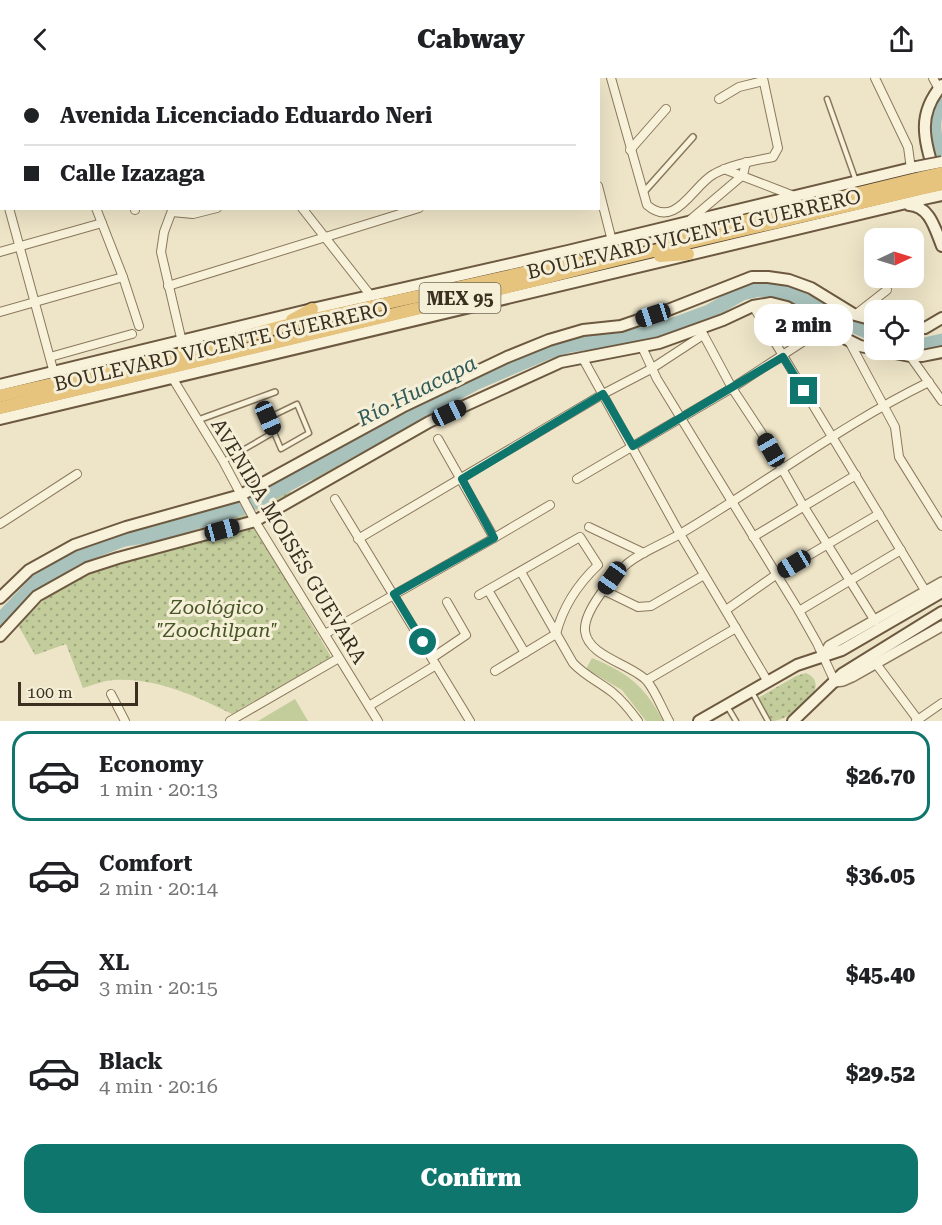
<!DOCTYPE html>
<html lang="en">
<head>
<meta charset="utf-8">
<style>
	:root { --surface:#fff; --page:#f2f2f2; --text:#202124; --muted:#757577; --line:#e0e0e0; --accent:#0f766e }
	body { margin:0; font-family:"Roboto Serif",serif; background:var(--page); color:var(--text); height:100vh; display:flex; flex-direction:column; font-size:22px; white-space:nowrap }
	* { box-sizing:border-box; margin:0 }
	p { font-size:20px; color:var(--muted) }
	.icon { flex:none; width:33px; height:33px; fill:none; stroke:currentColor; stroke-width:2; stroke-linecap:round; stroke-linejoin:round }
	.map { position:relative; height:643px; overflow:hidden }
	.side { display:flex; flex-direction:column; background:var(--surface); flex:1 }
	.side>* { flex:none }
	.banner { position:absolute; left:0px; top:0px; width:600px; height:132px; box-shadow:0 6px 24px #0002; display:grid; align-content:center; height:132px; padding:0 24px; background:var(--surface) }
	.needle { width:39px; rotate:86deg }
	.buttons { position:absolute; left:864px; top:150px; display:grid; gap:12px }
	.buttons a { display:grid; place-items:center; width:60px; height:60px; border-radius:12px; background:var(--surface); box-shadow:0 6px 24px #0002; font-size:30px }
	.scale { position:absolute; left:18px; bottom:15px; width:120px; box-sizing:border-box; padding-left:6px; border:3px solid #3b2f20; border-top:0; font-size:16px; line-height:21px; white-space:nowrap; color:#3b2f20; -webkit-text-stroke:4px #f5efd7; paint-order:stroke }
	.end { position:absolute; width:27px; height:27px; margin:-14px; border:8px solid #0f766e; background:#fff; box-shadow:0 0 0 3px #fff }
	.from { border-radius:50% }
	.bubble { position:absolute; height:42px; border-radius:18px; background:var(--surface); box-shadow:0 6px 24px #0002; font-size:20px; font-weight:800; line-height:42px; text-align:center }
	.car { position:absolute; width:18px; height:36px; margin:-18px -9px; border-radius:8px; box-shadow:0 0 4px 2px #0007; background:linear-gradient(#222 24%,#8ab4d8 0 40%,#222 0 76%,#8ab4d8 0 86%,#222 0) }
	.banner b { display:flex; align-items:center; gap:21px; height:57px; font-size:22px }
	.banner b+b { border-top:2px solid var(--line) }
	.banner i { width:15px; height:15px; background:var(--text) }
	ul { padding:10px 0 0; list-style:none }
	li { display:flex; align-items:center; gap:18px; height:90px; margin:0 12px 9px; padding:0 12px; border:3px solid transparent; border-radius:18px }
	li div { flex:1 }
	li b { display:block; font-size:22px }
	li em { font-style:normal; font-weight:800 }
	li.current { border-color:var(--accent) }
	li>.icon { width:54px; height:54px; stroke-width:1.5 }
	.button { display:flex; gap:12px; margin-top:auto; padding:12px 24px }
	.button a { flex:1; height:69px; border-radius:18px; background:var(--accent); color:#fff; font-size:24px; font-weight:800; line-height:69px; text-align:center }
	header { display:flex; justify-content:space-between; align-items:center; height:78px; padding:0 24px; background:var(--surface); font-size:27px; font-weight:800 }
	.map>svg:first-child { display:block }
</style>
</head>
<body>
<header><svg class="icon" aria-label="back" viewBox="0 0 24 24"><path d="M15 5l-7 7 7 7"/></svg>Cabway<svg class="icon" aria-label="share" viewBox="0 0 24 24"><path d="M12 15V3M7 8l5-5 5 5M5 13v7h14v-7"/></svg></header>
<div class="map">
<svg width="942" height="643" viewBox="0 0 942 643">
	<defs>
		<pattern id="park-dots" width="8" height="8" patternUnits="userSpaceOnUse" patternTransform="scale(1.5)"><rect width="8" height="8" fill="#c3cc9b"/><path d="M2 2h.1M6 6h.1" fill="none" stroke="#a0a67e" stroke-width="1.8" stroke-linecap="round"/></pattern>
	</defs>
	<rect width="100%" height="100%" fill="#eee5c8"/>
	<g fill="url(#park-dots)">
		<path d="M283,399L291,415L256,433L248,418Z"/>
		<path d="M238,421L248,439L206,452L201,432Z"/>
		<path d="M254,448L331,579L232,636C195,618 158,600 115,602C105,602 93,607 83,610L66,566L35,577L18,547L47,519L78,500L147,478Z"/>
		<path d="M806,595C836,609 788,643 772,643L758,620L796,598Z"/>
	</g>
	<g fill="#c3cc9b">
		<path d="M330,374L339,389L313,403L304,388Z"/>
		<path d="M592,580C628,595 645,608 663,643H646L622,612L586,591Z"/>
		<path d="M295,621L308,643H258Z"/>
	</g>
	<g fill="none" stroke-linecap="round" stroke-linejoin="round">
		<g stroke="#a9c2bc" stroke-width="15">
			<path d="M942,20C927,46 936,63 942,91"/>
			<path d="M914,267H925L942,263"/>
			<path d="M0,543L36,505L77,479L124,461L151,457L238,431L264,419L477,304L547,274L569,267L649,256L709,234L742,215L760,211L781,214L799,220L836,240L874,256"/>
		</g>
		<defs>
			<g id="service">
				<path d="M827,21L856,103"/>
				<path d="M297,326L309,355L281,371L268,340Z"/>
				<path d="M224,383L274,354"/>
				<path d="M752,614L768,643"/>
				<path d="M727,628L736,643"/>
			</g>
			<g id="pedestrian">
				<path d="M643,115L693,59"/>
				<path d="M198,342L275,314"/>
			</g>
			<g id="minor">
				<path d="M392,0V2"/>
				<path d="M451,0L452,2"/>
				<path d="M501,0V2"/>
				<path d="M573,0V2"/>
				<path d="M611,0L647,127C676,152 693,107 714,96C732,86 753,83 773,79L778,70L763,0"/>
				<path d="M875,0L908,69L911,91"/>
				<path d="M933,0L939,11"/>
				<path d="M41,2L42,0"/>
				<path d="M85,2L87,0"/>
				<path d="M191,2V0"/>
				<path d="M240,2V0"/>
				<path d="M331,2V0"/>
				<path d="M719,21L739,9L763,3"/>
				<path d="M0,52H2"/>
				<path d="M630,72L666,31"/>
				<path d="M0,90L2,98"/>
				<path d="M724,91L794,118"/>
				<path d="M598,108L612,163"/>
				<path d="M0,120L2,119"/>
				<path d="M9,130L54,295"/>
				<path d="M96,130L123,199L139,248"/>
				<path d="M173,130L164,154L161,174L182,264"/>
				<path d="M302,130L371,218"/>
				<path d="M135,132V130"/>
				<path d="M172,134L193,136L217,130"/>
				<path d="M690,142L743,97L746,84"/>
				<path d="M0,174L102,145"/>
				<path d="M168,208L419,130"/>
				<path d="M753,228L926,514"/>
				<path d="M0,234L123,199"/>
				<path d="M855,237L887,212"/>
				<path d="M702,254L732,310L761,354L801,424L875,543"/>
				<path d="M849,263L895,349L899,379L942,448"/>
				<path d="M642,269L657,301L799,533L817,565L835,604"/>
				<path d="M910,272V278L942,323"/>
				<path d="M50,279L132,256"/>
				<path d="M582,279L680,456L768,604"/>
				<path d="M173,301L223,383L255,443L378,643"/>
				<path d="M438,361L494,460"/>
				<path d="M577,401L732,310L824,250"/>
				<path d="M335,421L470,643"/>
				<path d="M0,446L77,396"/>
				<path d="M589,449L644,475"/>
				<path d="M753,459L856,397"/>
				<path d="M358,461L603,316L651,291L703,257"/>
				<path d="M521,494L573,585C584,597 599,604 612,614C623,623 630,632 638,643"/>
				<path d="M488,512L525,575"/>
				<path d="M603,512L638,529L651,528L704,497"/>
				<path d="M479,517L580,459L598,487C577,507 563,528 556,556"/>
				<path d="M726,532L777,496L879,436"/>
				<path d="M799,533L901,472"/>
				<path d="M325,556L494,460L550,427"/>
				<path d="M432,580L466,557L447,524"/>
				<path d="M874,583L918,642"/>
				<path d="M495,593L556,556"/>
				<path d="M647,602L736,550"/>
				<path d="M111,616L125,643"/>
				<path d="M369,628L436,587"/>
				<path d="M230,643L339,580"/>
				<path d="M669,643C662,631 656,614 647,603C632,586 588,579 585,553C583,533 614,497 628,485C643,473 663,466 680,456C697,446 714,435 730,425C796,383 859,338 929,304"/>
				<path d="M916,643L942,625"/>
			</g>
			<g id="tertiary">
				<path d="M823,578L829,568L942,504"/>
				<path d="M835,604L843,603L852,599L942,548"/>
			</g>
			<g id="secondary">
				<path d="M934,94C924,60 917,36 942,7"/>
				<path d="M909,127C930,128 935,151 942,168"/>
				<path d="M914,251L925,250L942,240"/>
				<path d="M0,307L312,231L568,173L916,89"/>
				<path d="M0,341L923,121"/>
				<path d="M0,520L29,492L74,467L126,449L241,417L402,329L507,279L549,262L583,252L621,248L668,232L752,199H768L789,202L811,210L855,237L874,242"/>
				<path d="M0,558L37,518L87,490L118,480L255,443L429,344L561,284L659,265L723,242L753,228L771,225L787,229L824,250L860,268L910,278H922L942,274"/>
				<path d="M699,643L797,587L842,572L942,514"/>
				<path d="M793,643L842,596L942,534"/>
			</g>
			<g id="trunk">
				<path d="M670,161L920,100"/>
				<path d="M660,178L688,176"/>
				<path d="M292,242L312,231"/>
				<path d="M0,318L166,280L283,248L577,183"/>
				<path d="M0,330L533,203C661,169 791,142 920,111"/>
			</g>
		</defs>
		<use href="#service" stroke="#8a785d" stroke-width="7"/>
		<use href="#pedestrian" stroke="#8a785d" stroke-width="8"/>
		<use href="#minor" stroke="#8a785d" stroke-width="10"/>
		<use href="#tertiary" stroke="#8a785d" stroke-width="12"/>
		<use href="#secondary" stroke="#6c5940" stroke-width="14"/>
		<use href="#trunk" stroke="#584631" stroke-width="15"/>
		<use href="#service" stroke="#f9f2db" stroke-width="4"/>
		<use href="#pedestrian" stroke="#f9f2db" stroke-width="5"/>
		<use href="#minor" stroke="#f9f2db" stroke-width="8"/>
		<use href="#tertiary" stroke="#f9f2db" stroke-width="9"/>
		<use href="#secondary" stroke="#f9f2db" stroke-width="10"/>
		<use href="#trunk" stroke="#e6c47e" stroke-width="12"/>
		<defs>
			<g id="secondary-bridge">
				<path d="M916,89L942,84"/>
				<path d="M923,121L942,117"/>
			</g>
			<g id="trunk-bridge">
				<path d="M920,100L942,95"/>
				<path d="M920,111L942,106"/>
			</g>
		</defs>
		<use href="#secondary-bridge" stroke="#6c5940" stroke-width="14" stroke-linecap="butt"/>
		<use href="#trunk-bridge" stroke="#584631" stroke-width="15" stroke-linecap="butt"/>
		<use href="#secondary-bridge" stroke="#f9f2db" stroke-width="10"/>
		<use href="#trunk-bridge" stroke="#e6c47e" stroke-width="12"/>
	</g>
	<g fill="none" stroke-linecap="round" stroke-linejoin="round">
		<path stroke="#0f766e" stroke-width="8" d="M423,564L394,516L494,460L462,401L603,316L633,368L783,279L804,313"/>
	</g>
	<g text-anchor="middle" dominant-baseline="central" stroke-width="6" stroke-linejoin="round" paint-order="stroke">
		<rect fill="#f5efd7" stroke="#736957" stroke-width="1.5" x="419.5" y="205" width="81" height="30" rx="4.5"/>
		<g font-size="18" font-weight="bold" fill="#3b2f20">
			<text x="460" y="220">MEX 95</text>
		</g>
		<g font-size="20" fill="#3b2f20" stroke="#f5efd7">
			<text transform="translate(694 156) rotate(-13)">BOULEVARD VICENTE GUERRERO</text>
			<text transform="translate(221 268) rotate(-13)">BOULEVARD VICENTE GUERRERO</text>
			<text transform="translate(289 463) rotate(59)">AVENIDA MOISÉS GUEVARA</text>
		</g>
		<g font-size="20" font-style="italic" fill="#485727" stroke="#f5efd7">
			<text x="217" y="529">Zoológico<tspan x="217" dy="23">"Zoochilpan"</tspan></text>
		</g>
		<g font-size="21" font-style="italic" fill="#305a5a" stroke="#f5efd7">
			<text transform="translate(417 313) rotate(-27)">Río Huacapa</text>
		</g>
	</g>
</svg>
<div class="buttons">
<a><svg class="needle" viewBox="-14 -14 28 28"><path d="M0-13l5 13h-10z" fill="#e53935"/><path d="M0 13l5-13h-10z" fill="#757577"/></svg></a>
<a><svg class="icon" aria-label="locate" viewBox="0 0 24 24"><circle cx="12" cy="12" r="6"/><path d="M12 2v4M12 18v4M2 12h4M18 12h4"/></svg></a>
</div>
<div class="scale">100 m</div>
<i class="end from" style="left:423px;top:564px"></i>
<i class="end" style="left:804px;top:313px"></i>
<div class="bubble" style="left:754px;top:226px;width:99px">2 min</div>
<i class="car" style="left:653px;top:237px;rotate:252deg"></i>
<i class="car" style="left:449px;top:335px;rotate:65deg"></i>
<i class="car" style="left:268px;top:340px;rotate:156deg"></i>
<i class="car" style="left:771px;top:372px;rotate:330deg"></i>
<i class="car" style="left:222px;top:452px;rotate:75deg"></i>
<i class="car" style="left:794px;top:486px;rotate:239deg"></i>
<i class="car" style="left:612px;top:500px;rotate:215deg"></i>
<div class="banner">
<b><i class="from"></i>Avenida Licenciado Eduardo Neri</b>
<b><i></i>Calle Izazaga</b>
</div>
</div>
<section class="side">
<ul>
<li class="current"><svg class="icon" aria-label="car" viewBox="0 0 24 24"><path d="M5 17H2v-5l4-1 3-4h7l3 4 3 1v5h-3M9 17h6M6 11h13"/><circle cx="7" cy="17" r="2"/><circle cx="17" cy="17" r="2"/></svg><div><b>Economy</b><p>1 min · 20:13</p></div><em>$26.70</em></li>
<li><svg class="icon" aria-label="car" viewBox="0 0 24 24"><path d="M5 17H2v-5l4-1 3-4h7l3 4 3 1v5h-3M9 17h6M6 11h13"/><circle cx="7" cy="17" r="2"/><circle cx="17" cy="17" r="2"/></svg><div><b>Comfort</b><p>2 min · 20:14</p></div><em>$36.05</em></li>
<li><svg class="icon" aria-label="car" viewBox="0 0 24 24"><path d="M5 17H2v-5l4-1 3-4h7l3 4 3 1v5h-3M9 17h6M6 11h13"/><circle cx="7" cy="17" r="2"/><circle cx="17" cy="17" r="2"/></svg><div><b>XL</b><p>3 min · 20:15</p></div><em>$45.40</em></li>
<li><svg class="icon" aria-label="car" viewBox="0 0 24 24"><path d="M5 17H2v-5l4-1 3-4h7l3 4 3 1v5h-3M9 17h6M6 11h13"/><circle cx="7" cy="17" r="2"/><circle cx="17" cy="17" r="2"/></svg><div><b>Black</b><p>4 min · 20:16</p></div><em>$29.52</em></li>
</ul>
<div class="button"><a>Confirm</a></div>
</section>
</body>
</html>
